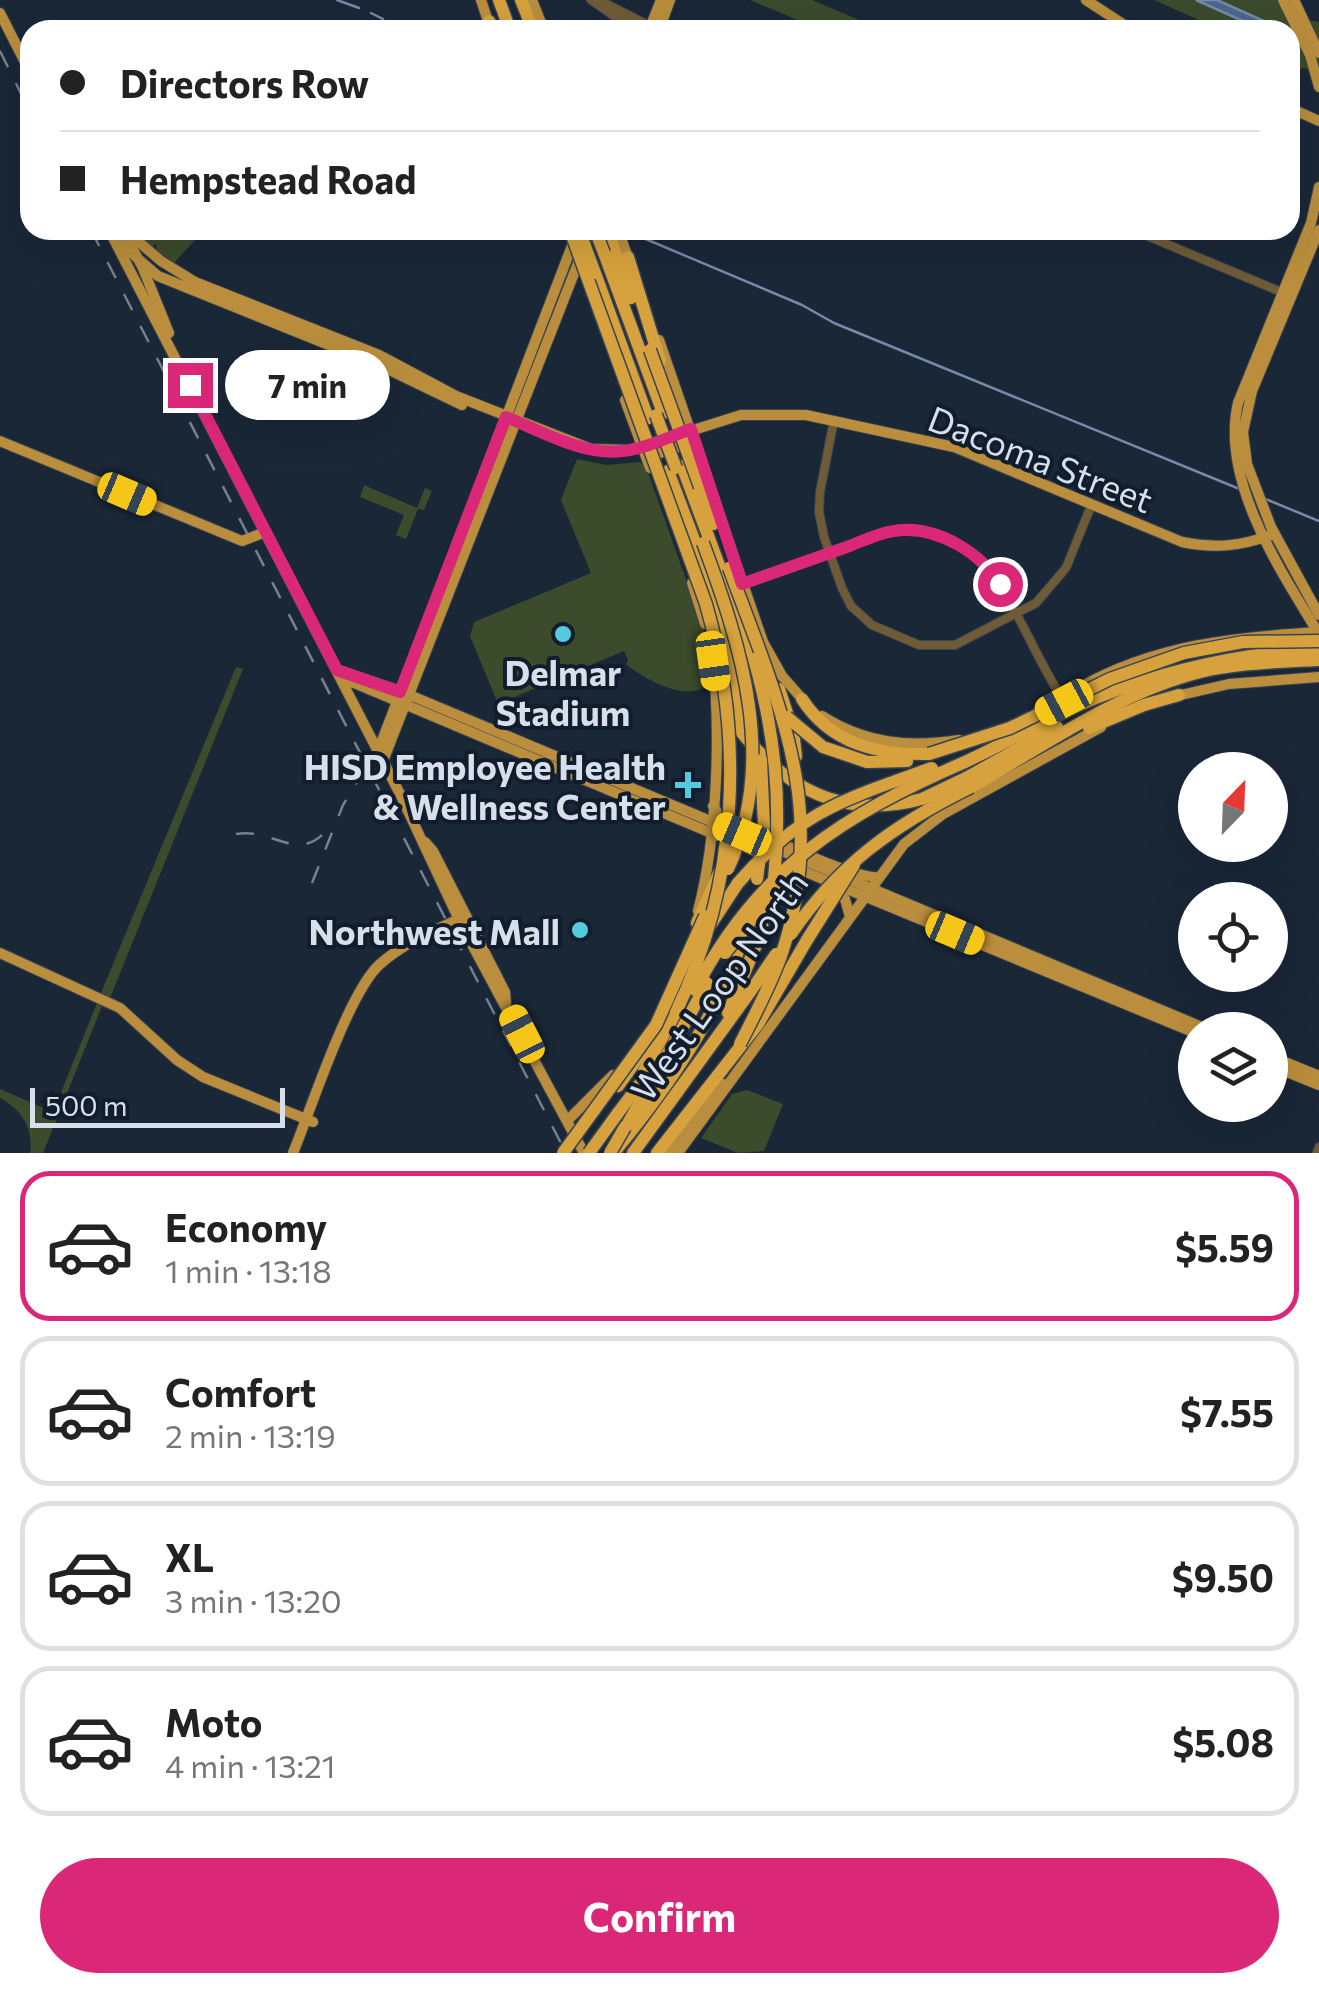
<!DOCTYPE html>
<html lang="en">
<head>
<meta charset="utf-8">
<style>
	:root { --surface:#fff; --page:#f2f2f2; --text:#222; --muted:#767676; --line:#e0e0e0; --accent:#db2777 }
	body { margin:0; font-family:Commissioner,sans-serif; background:var(--page); color:var(--text); height:100vh; display:flex; flex-direction:column; font-size:38px; white-space:nowrap }
	* { box-sizing:border-box; margin:0 }
	p { font-size:32px; color:var(--muted) }
	.icon { flex:none; width:55px; height:55px; fill:none; stroke:currentColor; stroke-width:2; stroke-linecap:round; stroke-linejoin:round }
	.map { position:relative; height:1153px; overflow:hidden }
	.sheet { display:flex; flex-direction:column; background:var(--surface); flex:1 }
	.sheet>* { flex:none }
	.guide { position:absolute; left:20px; top:20px; width:1280px; height:220px; border-radius:30px; box-shadow:0 10px 40px #0002; display:grid; align-content:center; height:220px; padding:0 40px; background:var(--surface) }
	.needle { width:65px; rotate:23deg }
	.fabs { position:absolute; left:1178px; top:752px; display:grid; gap:20px }
	.fabs a { display:grid; place-items:center; width:110px; height:110px; border-radius:50%; background:var(--surface); box-shadow:0 10px 40px #0002; font-size:50px }
	.scale { position:absolute; left:30px; bottom:25px; width:255px; box-sizing:border-box; padding-left:10px; border:5px solid #d7dfea; border-top:0; font-size:28px; line-height:35px; white-space:nowrap; color:#d7dfea; -webkit-text-stroke:8px #111d2d; paint-order:stroke }
	.end { position:absolute; width:45px; height:45px; margin:-22px; border:12px solid #db2777; background:#fff; box-shadow:0 0 0 5px #fff }
	.from { border-radius:50% }
	.bubble { position:absolute; height:70px; border-radius:35px; background:var(--surface); box-shadow:0 10px 40px #0002; font-size:32px; font-weight:700; line-height:70px; text-align:center }
	.car { position:absolute; width:30px; height:60px; margin:-30px -15px; border-radius:12px; box-shadow:0 0 8px 2px #0007; background:linear-gradient(#f5c518 24%,#345 0 40%,#f5c518 0 76%,#345 0 86%,#f5c518 0) }
	.guide b { display:flex; align-items:center; gap:35px; height:95px; font-size:38px }
	.guide b+b { border-top:2px solid var(--line) }
	.guide i { width:25px; height:25px; background:var(--text) }
	ul { padding:18px 0 0; list-style:none }
	li { display:flex; align-items:center; gap:30px; height:150px; margin:0 20px 15px; padding:0 20px; border:5px solid var(--line); border-radius:30px }
	li div { flex:1 }
	li b { display:block; font-size:38px }
	li em { font-style:normal; font-weight:700 }
	li.active { border-color:var(--accent) }
	li>.icon { width:90px; height:90px; stroke-width:1.5 }
	.button { display:flex; gap:20px; margin-top:auto; padding:20px 40px }
	.button a { flex:1; height:115px; border-radius:60px; background:var(--accent); color:#fff; font-size:40px; font-weight:700; line-height:115px; text-align:center }
	.map>svg:first-child { display:block }
</style>
</head>
<body>
<div class="map">
<svg width="1319" height="1153" viewBox="0 0 1319 1153">
	<rect width="100%" height="100%" fill="#1a2737"/>
	<g fill="#3b4b2c">
		<path d="M750,0H812L883,30H821Z"/>
		<path d="M1154,0H1280L1307,20L1319,22V74L1305,68L1290,71V30H1221Z"/>
		<path d="M127,230H204L174,263L157,252L156,243L151,249Z"/>
		<path d="M577,459L607,465L640,462L647,469L707,639L711,681C692,706 645,680 626,664L628,660L624,651L498,704L470,636L474,622L591,573L561,500Z"/>
		<path d="M364,485L417,508L425,488L432,491L424,510L418,509L406,539L396,535L404,515L360,497Z"/>
		<path d="M236,667L243,669L110,998L101,993Z"/>
		<path d="M97,1003L102,1006L43,1153H30C34,1128 21,1109 0,1098V1089L53,1112Z"/>
		<path d="M747,1090L783,1104L764,1151L738,1153L701,1138L732,1094Z"/>
	</g>
	<path fill="#4d668e" stroke="#768aaa" stroke-width="2.5" d="M1196,0H1217L1284,30H1263Z"/>
	<g fill="none" stroke-linecap="round" stroke-linejoin="round">
		<g stroke="#768aaa" stroke-width="2.5">
			<path d="M337,0L359,8"/>
			<path d="M371,13L383,19L380,30"/>
			<path d="M1290,54L1296,55L1300,44"/>
			<path d="M629,232L802,305L834,323L1242,490"/>
			<path d="M1263,498L1319,521"/>
		</g>
		<defs>
			<g id="minor">
				<path d="M591,0L614,16L651,27"/>
				<path d="M599,0L650,26"/>
				<path d="M1133,230L1286,294"/>
				<path d="M834,420L820,492L819,512L824,537L842,588L851,606L872,625L919,645H955L1036,603L1066,568L1091,506"/>
				<path d="M742,584L887,532C994,517 1016,628 1062,698"/>
				<path d="M1317,1153L1319,1147"/>
			</g>
			<g id="major">
				<path d="M481,0L489,24"/>
				<path d="M532,0L544,30"/>
				<path d="M1086,0L1132,30"/>
				<path d="M1283,0L1310,55L1319,87"/>
				<path d="M1294,0L1319,53"/>
				<path d="M0,13L30,72"/>
				<path d="M649,30L661,0"/>
				<path d="M659,30L670,0"/>
				<path d="M1290,108L1319,121"/>
				<path d="M1319,187L1311,223L1238,403C1220,480 1280,570 1319,634"/>
				<path d="M109,230L400,794L461,924L584,1153"/>
				<path d="M125,230L161,261L195,282L379,355L456,396L591,449L630,450L741,415H806L954,447L1182,542C1216,549 1242,546 1274,534"/>
				<path d="M618,230L630,263"/>
				<path d="M1319,230L1252,391L1243,432L1247,464L1271,527L1319,615"/>
				<path d="M125,235L142,266L169,333"/>
				<path d="M122,245L158,276L381,366L462,405"/>
				<path d="M659,340L763,642L782,676L805,702"/>
				<path d="M625,400L650,468"/>
				<path d="M0,441L242,541L265,532"/>
				<path d="M652,464L654,455L690,443"/>
				<path d="M692,583L705,624"/>
				<path d="M337,670L400,691L1209,1030"/>
				<path d="M342,681L354,683L766,856"/>
				<path d="M1079,688C1154,645 1235,637 1319,632"/>
				<path d="M1172,697L1229,684L1319,677"/>
				<path d="M822,716C864,743 909,748 959,740"/>
				<path d="M378,751L575,238"/>
				<path d="M383,761L591,230"/>
				<path d="M713,806L720,816C751,829 853,880 879,877"/>
				<path d="M425,842L433,851L505,992L506,1003"/>
				<path d="M796,868L1195,1033"/>
				<path d="M833,891L845,899L850,917"/>
				<path d="M698,911C718,834 721,729 712,650"/>
				<path d="M0,953L120,1008L177,1060L203,1077L313,1122"/>
				<path d="M1270,1056L1319,1076"/>
				<path d="M1270,1065L1319,1085"/>
				<path d="M568,1120L613,1075"/>
				<path d="M293,1153C311,1109 348,994 379,965C403,943 437,929 466,916"/>
				<path d="M669,1153L723,1084"/>
				<path d="M678,1153L904,844L943,814L1101,727"/>
			</g>
			<g id="highway">
				<path d="M499,0L510,30"/>
				<path d="M521,0L533,30"/>
				<path d="M489,21L493,30"/>
				<path d="M607,230L631,298"/>
				<path d="M604,253L663,413"/>
				<path d="M628,257L660,361"/>
				<path d="M595,273L648,418"/>
				<path d="M682,466L754,659"/>
				<path d="M668,471L720,608"/>
				<path d="M700,487L713,524"/>
				<path d="M712,601L740,706L749,731"/>
				<path d="M779,689L793,731L796,756"/>
				<path d="M802,699C831,744 878,755 929,754"/>
				<path d="M727,706C734,726 749,742 764,757C809,802 861,815 922,799"/>
				<path d="M1089,728L1144,705L1179,695"/>
				<path d="M823,747L867,762L907,761"/>
				<path d="M965,762C1009,742 1051,716 1096,698C1169,669 1240,653 1319,649"/>
				<path d="M966,778L1057,727"/>
				<path d="M971,787C1042,747 1110,698 1189,675C1230,663 1277,662 1319,660"/>
				<path d="M697,923L719,873"/>
				<path d="M711,924L738,883"/>
				<path d="M728,1013L756,945L769,900"/>
				<path d="M644,1071L676,1012"/>
				<path d="M618,1086L654,1036"/>
				<path d="M618,1113L651,1069"/>
				<path d="M627,1125L688,1018"/>
				<path d="M615,1151C670,1085 721,1011 746,928"/>
				<path d="M633,1153L755,985"/>
				<path d="M657,1153L758,1024L807,940"/>
			</g>
		</defs>
		<use href="#minor" stroke="#384454" stroke-width="10"/>
		<use href="#major" stroke="#384454" stroke-width="12"/>
		<use href="#highway" stroke="#384454" stroke-width="15"/>
		<use href="#minor" stroke="#705b37" stroke-width="8"/>
		<use href="#major" stroke="#ba8e3d" stroke-width="10"/>
		<use href="#highway" stroke="#d7a23d" stroke-width="12"/>
		<g stroke="#76808e" stroke-width="2.5" stroke-dasharray="18 18" stroke-linecap="butt">
			<path d="M0,51L30,112"/>
			<path d="M91,230L566,1153"/>
			<path d="M236,834C274,827 300,867 331,825"/>
			<path d="M312,883L343,805L357,782L358,753"/>
		</g>
		<defs>
			<g id="highway-bridge">
				<path d="M570,230L706,604C745,741 738,883 676,1012"/>
				<path d="M579,230L595,273"/>
				<path d="M595,230L604,253"/>
				<path d="M650,350L700,487"/>
				<path d="M656,415L676,468"/>
				<path d="M703,543C742,648 778,761 728,869"/>
				<path d="M729,568C778,702 830,808 782,953C771,985 755,1014 740,1044"/>
				<path d="M754,659C775,733 782,802 774,879"/>
				<path d="M787,717L823,747"/>
				<path d="M929,754L1010,728L1110,679L1184,653L1243,642L1319,641"/>
				<path d="M922,799L966,778"/>
				<path d="M757,879L764,826L761,760"/>
				<path d="M738,883C801,810 846,799 932,768"/>
				<path d="M791,934C840,863 894,825 971,787"/>
				<path d="M807,940L854,865"/>
				<path d="M725,953L781,884"/>
				<path d="M755,985L776,954"/>
				<path d="M695,990C757,869 843,815 965,762"/>
				<path d="M688,1018L707,983"/>
				<path d="M563,1153L656,1025L705,916"/>
				<path d="M589,1153L618,1113"/>
				<path d="M610,1153L625,1127"/>
			</g>
		</defs>
		<use href="#highway-bridge" stroke="#384454" stroke-width="15" stroke-linecap="butt"/>
		<use href="#highway-bridge" stroke="#d7a23d" stroke-width="12"/>
	</g>
	<g fill="none" stroke-linecap="round" stroke-linejoin="round">
		<path stroke="#db2777" stroke-width="12" d="M190,385L337,670L400,692L506,417C541,431 584,456 622,451C645,449 669,437 691,429L742,584C776,572 810,560 844,548C863,541 882,531 903,530C939,528 981,553 1000,584"/>
	</g>
	<g fill="#55cadf" stroke="#111d2d" stroke-width="4">
		<circle cx="563" cy="634" r="10"/>
		<path d="M683 770h10v10h10v10h-10v10h-10v-10h-10v-10h10z"/>
		<circle cx="580" cy="930" r="10"/>
	</g>
	<g text-anchor="middle" dominant-baseline="central" stroke-width="8" stroke-linejoin="round" paint-order="stroke">
		<g font-size="35" fill="#d7dfea" stroke="#111d2d">
			<text transform="translate(1041 458) rotate(21)">Dacoma Street</text>
			<text transform="translate(718 985) rotate(-54)">West Loop North</text>
		</g>
		<g font-size="35" font-weight="bold" fill="#d7dfea" stroke="#111d2d" text-anchor="end">
			<text x="563" y="671" text-anchor="middle">Delmar<tspan x="563" dy="40">Stadium</tspan></text>
			<text x="666" y="765">HISD Employee Health<tspan x="666" dy="40">&amp; Wellness Center</tspan></text>
			<text x="560" y="930">Northwest Mall</text>
		</g>
	</g>
</svg>
<div class="fabs">
<a><svg class="needle" viewBox="-14 -14 28 28"><path d="M0-13l5 13h-10z" fill="#e53935"/><path d="M0 13l5-13h-10z" fill="#767676"/></svg></a>
<a><svg class="icon" aria-label="locate" viewBox="0 0 24 24"><circle cx="12" cy="12" r="6"/><path d="M12 2v4M12 18v4M2 12h4M18 12h4"/></svg></a>
<a><svg class="icon" aria-label="layers" viewBox="0 0 24 24"><path d="M12 4l9 5-9 5-9-5zM3 14l9 5 9-5"/></svg></a>
</div>
<div class="scale">500 m</div>
<i class="end from" style="left:1000px;top:584px"></i>
<i class="end" style="left:190px;top:385px"></i>
<div class="bubble" style="left:225px;top:350px;width:165px">7 min</div>
<i class="car" style="left:127px;top:494px;rotate:113deg"></i>
<i class="car" style="left:713px;top:661px;rotate:172deg"></i>
<i class="car" style="left:1064px;top:702px;rotate:242deg"></i>
<i class="car" style="left:742px;top:834px;rotate:293deg"></i>
<i class="car" style="left:955px;top:933px;rotate:113deg"></i>
<i class="car" style="left:522px;top:1034px;rotate:333deg"></i>
<div class="guide">
<b><i class="from"></i>Directors Row</b>
<b><i></i>Hempstead Road</b>
</div>
</div>
<section class="sheet">
<ul>
<li class="active"><svg class="icon" aria-label="car" viewBox="0 0 24 24"><path d="M5 17H2v-5l4-1 3-4h7l3 4 3 1v5h-3M9 17h6M6 11h13"/><circle cx="7" cy="17" r="2"/><circle cx="17" cy="17" r="2"/></svg><div><b>Economy</b><p>1 min · 13:18</p></div><em>$5.59</em></li>
<li><svg class="icon" aria-label="car" viewBox="0 0 24 24"><path d="M5 17H2v-5l4-1 3-4h7l3 4 3 1v5h-3M9 17h6M6 11h13"/><circle cx="7" cy="17" r="2"/><circle cx="17" cy="17" r="2"/></svg><div><b>Comfort</b><p>2 min · 13:19</p></div><em>$7.55</em></li>
<li><svg class="icon" aria-label="car" viewBox="0 0 24 24"><path d="M5 17H2v-5l4-1 3-4h7l3 4 3 1v5h-3M9 17h6M6 11h13"/><circle cx="7" cy="17" r="2"/><circle cx="17" cy="17" r="2"/></svg><div><b>XL</b><p>3 min · 13:20</p></div><em>$9.50</em></li>
<li><svg class="icon" aria-label="car" viewBox="0 0 24 24"><path d="M5 17H2v-5l4-1 3-4h7l3 4 3 1v5h-3M9 17h6M6 11h13"/><circle cx="7" cy="17" r="2"/><circle cx="17" cy="17" r="2"/></svg><div><b>Moto</b><p>4 min · 13:21</p></div><em>$5.08</em></li>
</ul>
<div class="button"><a>Confirm</a></div>
</section>
</body>
</html>
